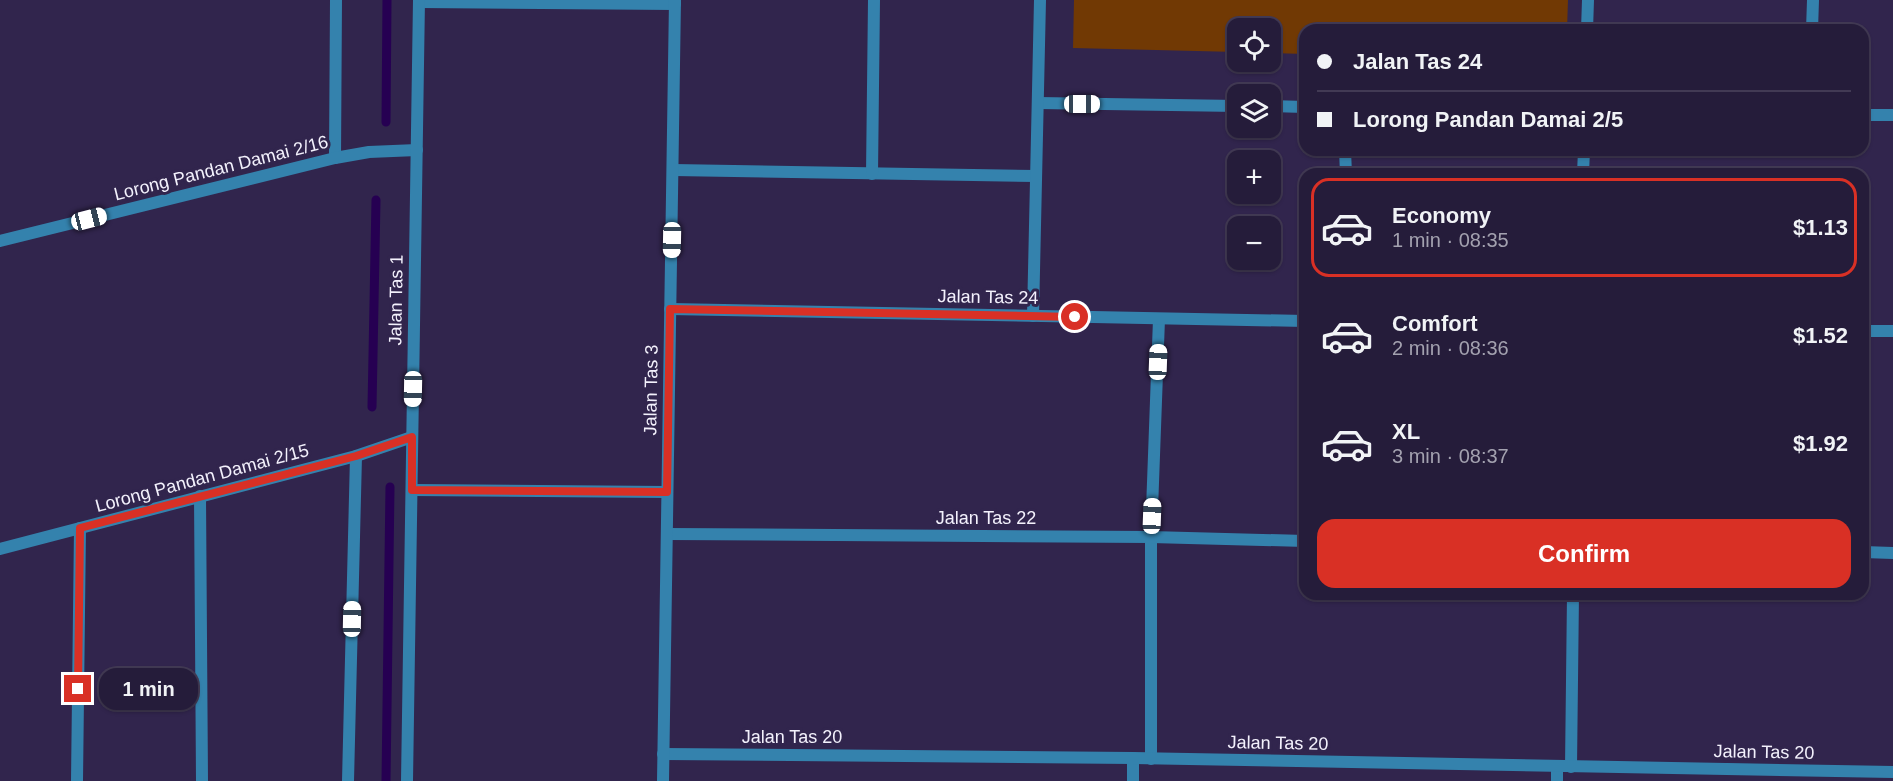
<!DOCTYPE html>
<html lang="en">
<head>
<meta charset="utf-8">
<style>
	:root { --surface:#251c3a; --page:#312945; --text:#f1f3f6; --muted:#a3a1af; --line:#423a54; --accent:#d93025 }
	body { margin:0; font-family:Arial,sans-serif; background:var(--page); color:var(--text); height:100vh; display:flex; flex-direction:column; font-size:22px; white-space:nowrap }
	* { box-sizing:border-box; margin:0 }
	p { font-size:20px; color:var(--muted) }
	.icon { flex:none; width:33px; height:33px; fill:none; stroke:currentColor; stroke-width:2; stroke-linecap:round; stroke-linejoin:round }
	.map { position:relative; flex:1; overflow:hidden }
	.drawer { position:absolute; left:1299px; top:168px; width:570px; height:432px; display:flex; flex-direction:column; background:var(--surface); border-radius:18px; box-shadow:0 2px 4px #0004,0 0 0 2px var(--line) }
	.drawer>* { flex:none }
	.guide { position:absolute; left:1299px; top:24px; width:570px; height:132px; border-radius:18px; box-shadow:0 2px 4px #0004,0 0 0 2px var(--line); display:grid; align-content:center; height:132px; padding:0 18px; background:var(--surface) }
	.controls { position:absolute; left:1227px; top:18px; display:grid; gap:12px }
	.controls a { display:grid; place-items:center; width:54px; height:54px; border-radius:12px; background:var(--surface); box-shadow:0 2px 4px #0004,0 0 0 2px var(--line); font-size:30px }
	.end { position:absolute; width:27px; height:27px; margin:-14px; border:8px solid #d93025; background:#fff; box-shadow:0 0 0 3px #fff }
	.from { border-radius:50% }
	.bubble { position:absolute; height:42px; border-radius:18px; background:var(--surface); box-shadow:0 2px 4px #0004,0 0 0 2px var(--line); font-size:20px; font-weight:700; line-height:42px; text-align:center }
	.car { position:absolute; width:18px; height:36px; margin:-18px -9px; border-radius:8px; box-shadow:0 0 4px 2px #0007; background:linear-gradient(#fff 24%,#345 0 40%,#fff 0 76%,#345 0 86%,#fff 0) }
	.guide b { display:flex; align-items:center; gap:21px; height:57px; font-size:22px }
	.guide b+b { border-top:2px solid var(--line) }
	.guide i { width:15px; height:15px; background:var(--text) }
	ul { padding:10px 0 0; list-style:none }
	li { display:flex; align-items:center; gap:18px; height:99px; margin:0 12px 9px; padding:0 6px; border:3px solid transparent; border-radius:18px }
	li div { flex:1 }
	li b { display:block; font-size:22px }
	li em { font-style:normal; font-weight:700 }
	li.current { border-color:var(--accent) }
	li>.icon { width:54px; height:54px; stroke-width:1.5 }
	.action { display:flex; gap:12px; margin-top:auto; padding:12px 18px }
	.action a { flex:1; height:69px; border-radius:18px; background:var(--accent); color:#fff; font-size:24px; font-weight:700; line-height:69px; text-align:center }
	.map>svg:first-child { display:block }
</style>
</head>
<body>
<div class="map">
<svg width="1893" height="781" viewBox="0 0 1893 781">
	<rect width="100%" height="100%" fill="#31254d"/>
	<path fill="#713904" d="M1074,0H1568L1567,30H1305V54L1271,53L1270,28H1238L1237,52L1073,48Z"/>
	<g fill="none" stroke-linecap="round" stroke-linejoin="round">
		<g stroke="#260052" stroke-width="9">
			<path d="M386,122L387,0"/>
			<path d="M372,407L376,200"/>
			<path d="M386,781L390,487"/>
		</g>
		<g stroke="#3482ad" stroke-width="12">
			<path d="M1345,150L1346,174"/>
			<path d="M673,170L1036,176"/>
			<path d="M872,174L874,0"/>
			<path d="M1583,174L1584,150"/>
			<path d="M412,490L667,492"/>
			<path d="M200,496L202,781"/>
			<path d="M1151,759V537L1159,319"/>
			<path d="M1557,767V781"/>
			<path d="M1571,767L1573,594"/>
			<path d="M1133,781V758"/>
		</g>
		<g stroke="#3482ad" stroke-width="12">
			<path d="M419,2L675,4"/>
			<path d="M1587,30L1588,0"/>
			<path d="M1812,30L1813,0"/>
			<path d="M1038,103L1238,106"/>
			<path d="M1270,106L1305,107"/>
			<path d="M1863,115H1893"/>
			<path d="M335,158L336,0"/>
			<path d="M0,241L335,158L369,152L417,150"/>
			<path d="M670,309L1305,321"/>
			<path d="M1033,316L1040,0"/>
			<path d="M1863,331H1893"/>
			<path d="M667,534L1151,537L1305,541"/>
			<path d="M0,549L356,456L412,437"/>
			<path d="M1863,552L1893,553"/>
			<path d="M663,754L1133,758L1893,772"/>
			<path d="M77,781L80,528"/>
			<path d="M348,781L356,456"/>
			<path d="M407,781L419,0"/>
			<path d="M663,781L675,0"/>
		</g>
	</g>
	<g fill="none" stroke-linecap="round" stroke-linejoin="round">
		<path stroke="#d93025" stroke-width="8" d="M78,689L80,528L356,456L412,437V490L667,492L670,309L1075,317"/>
	</g>
	<g text-anchor="middle" dominant-baseline="central" stroke-width="6" stroke-linejoin="round" paint-order="stroke">
		<g font-size="18" fill="#f3f1fc" stroke="#31254d">
			<text transform="translate(221 168) rotate(-14)">Lorong Pandan Damai 2/16</text>
			<text transform="translate(988 297) rotate(1)">Jalan Tas 24</text>
			<text transform="translate(396 300) rotate(-89)">Jalan Tas 1</text>
			<text transform="translate(651 390) rotate(-89)">Jalan Tas 3</text>
			<text transform="translate(202 478) rotate(-15)">Lorong Pandan Damai 2/15</text>
			<text x="986" y="518">Jalan Tas 22</text>
			<text x="792" y="737">Jalan Tas 20</text>
			<text transform="translate(1278 743) rotate(1)">Jalan Tas 20</text>
			<text transform="translate(1764 752) rotate(1)">Jalan Tas 20</text>
		</g>
	</g>
</svg>
<div class="controls">
<a><svg class="icon" aria-label="locate" viewBox="0 0 24 24"><circle cx="12" cy="12" r="6"/><path d="M12 2v4M12 18v4M2 12h4M18 12h4"/></svg></a>
<a><svg class="icon" aria-label="layers" viewBox="0 0 24 24"><path d="M12 4l9 5-9 5-9-5zM3 14l9 5 9-5"/></svg></a>
<a>+</a>
<a>−</a>
</div>
<i class="end from" style="left:1075px;top:317px"></i>
<i class="end" style="left:78px;top:689px"></i>
<div class="bubble" style="left:99px;top:668px;width:99px">1 min</div>
<i class="car" style="left:1082px;top:104px;rotate:90deg"></i>
<i class="car" style="left:89px;top:219px;rotate:76deg"></i>
<i class="car" style="left:672px;top:240px;rotate:181deg"></i>
<i class="car" style="left:1158px;top:362px;rotate:2deg"></i>
<i class="car" style="left:413px;top:389px;rotate:181deg"></i>
<i class="car" style="left:1152px;top:516px;rotate:2deg"></i>
<i class="car" style="left:352px;top:619px;rotate:1deg"></i>
<div class="guide">
<b><i class="from"></i>Jalan Tas 24</b>
<b><i></i>Lorong Pandan Damai 2/5</b>
</div>
<section class="drawer">
<ul>
<li class="current"><svg class="icon" aria-label="car" viewBox="0 0 24 24"><path d="M5 17H2v-5l4-1 3-4h7l3 4 3 1v5h-3M9 17h6M6 11h13"/><circle cx="7" cy="17" r="2"/><circle cx="17" cy="17" r="2"/></svg><div><b>Economy</b><p>1 min · 08:35</p></div><em>$1.13</em></li>
<li><svg class="icon" aria-label="car" viewBox="0 0 24 24"><path d="M5 17H2v-5l4-1 3-4h7l3 4 3 1v5h-3M9 17h6M6 11h13"/><circle cx="7" cy="17" r="2"/><circle cx="17" cy="17" r="2"/></svg><div><b>Comfort</b><p>2 min · 08:36</p></div><em>$1.52</em></li>
<li><svg class="icon" aria-label="car" viewBox="0 0 24 24"><path d="M5 17H2v-5l4-1 3-4h7l3 4 3 1v5h-3M9 17h6M6 11h13"/><circle cx="7" cy="17" r="2"/><circle cx="17" cy="17" r="2"/></svg><div><b>XL</b><p>3 min · 08:37</p></div><em>$1.92</em></li>
</ul>
<div class="action"><a>Confirm</a></div>
</section>
</div>
</body>
</html>
